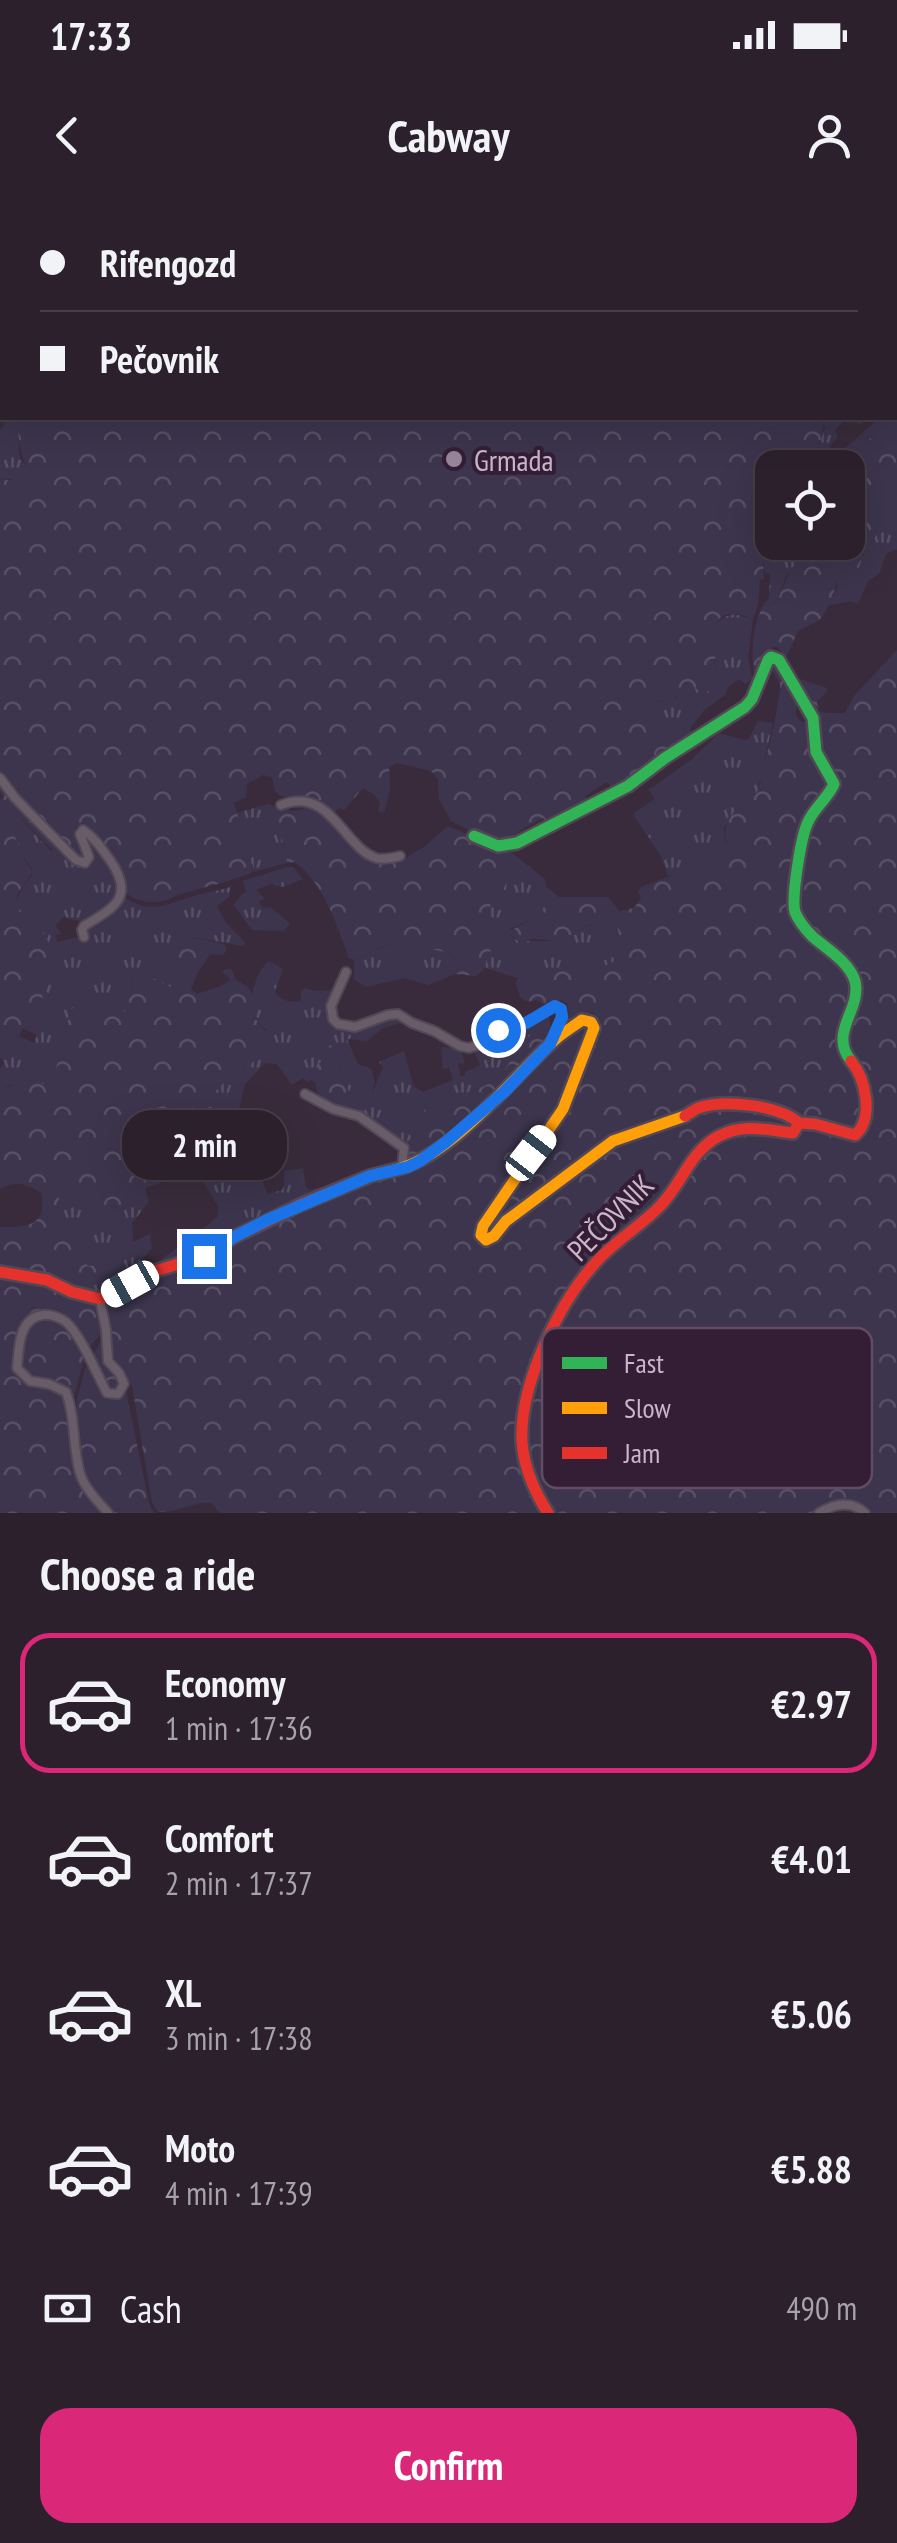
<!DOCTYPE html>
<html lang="en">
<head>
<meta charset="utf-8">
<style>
	:root { --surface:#2b202c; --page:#332834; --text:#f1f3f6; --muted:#a6a3a9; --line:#473e48; --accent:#db2777 }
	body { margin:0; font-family:"PT Sans Narrow",sans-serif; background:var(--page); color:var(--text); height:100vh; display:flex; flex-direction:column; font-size:38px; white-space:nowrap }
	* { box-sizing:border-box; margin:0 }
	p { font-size:32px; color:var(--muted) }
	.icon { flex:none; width:55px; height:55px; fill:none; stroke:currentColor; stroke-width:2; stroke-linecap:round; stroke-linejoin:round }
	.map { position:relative; height:1313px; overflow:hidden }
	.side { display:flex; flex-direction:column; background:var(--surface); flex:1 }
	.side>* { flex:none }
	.top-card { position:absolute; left:0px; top:0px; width:898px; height:220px; box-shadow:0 10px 40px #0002,0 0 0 2px var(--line); display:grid; align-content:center; height:220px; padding:0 40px; background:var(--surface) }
	.fabs { position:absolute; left:755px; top:250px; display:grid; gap:20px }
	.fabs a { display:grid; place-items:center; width:110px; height:110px; border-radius:20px; background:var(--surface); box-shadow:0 10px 40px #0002,0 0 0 2px var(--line); font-size:50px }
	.end { position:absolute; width:45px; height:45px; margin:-22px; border:12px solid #1a73e8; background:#fff; box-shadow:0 0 0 5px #fff }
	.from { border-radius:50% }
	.bubble { position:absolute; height:70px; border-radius:30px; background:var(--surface); box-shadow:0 10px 40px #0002,0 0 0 2px var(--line); font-size:32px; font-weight:700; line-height:70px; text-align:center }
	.car { position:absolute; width:30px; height:60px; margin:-30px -15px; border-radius:12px; box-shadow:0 0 8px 2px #0007; background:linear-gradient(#fff 24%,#345 0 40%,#fff 0 76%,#345 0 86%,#fff 0) }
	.top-card b { display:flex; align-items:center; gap:35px; height:95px; font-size:38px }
	.top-card b+b { border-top:2px solid var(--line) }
	.top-card i { width:25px; height:25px; background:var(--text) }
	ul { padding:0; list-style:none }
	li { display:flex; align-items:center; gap:30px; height:140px; margin:0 20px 15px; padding:0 20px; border:5px solid transparent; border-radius:30px }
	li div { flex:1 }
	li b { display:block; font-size:38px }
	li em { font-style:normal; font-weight:700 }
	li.current { border-color:var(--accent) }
	li>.icon { width:90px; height:90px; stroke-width:1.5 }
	h2 { padding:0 40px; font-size:45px; line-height:120px }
	.pay { display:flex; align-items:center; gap:25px; height:110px; padding:0 40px; font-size:38px }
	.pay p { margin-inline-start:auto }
	.action { display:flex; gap:20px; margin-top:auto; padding:20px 40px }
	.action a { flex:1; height:115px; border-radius:30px; background:var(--accent); color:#fff; font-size:40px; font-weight:700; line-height:115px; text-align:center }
	.status { display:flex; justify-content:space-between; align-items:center; height:70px; padding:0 50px; background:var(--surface); direction:ltr }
	.status svg { height:28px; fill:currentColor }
	header { display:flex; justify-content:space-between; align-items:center; height:130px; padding:0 40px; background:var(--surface); font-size:45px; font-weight:700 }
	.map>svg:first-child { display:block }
</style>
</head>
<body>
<div class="status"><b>17:33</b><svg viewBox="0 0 49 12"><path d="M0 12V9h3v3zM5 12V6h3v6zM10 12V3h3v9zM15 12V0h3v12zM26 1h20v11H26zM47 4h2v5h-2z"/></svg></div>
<header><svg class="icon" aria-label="back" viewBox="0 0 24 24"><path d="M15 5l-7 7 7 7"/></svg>Cabway<svg class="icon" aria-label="person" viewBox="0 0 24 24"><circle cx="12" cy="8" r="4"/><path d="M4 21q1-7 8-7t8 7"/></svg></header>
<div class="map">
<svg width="897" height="1313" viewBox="0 0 897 1313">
	<defs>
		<pattern id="grass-tufts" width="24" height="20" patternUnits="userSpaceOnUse" patternTransform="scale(2.5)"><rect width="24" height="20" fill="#3c354d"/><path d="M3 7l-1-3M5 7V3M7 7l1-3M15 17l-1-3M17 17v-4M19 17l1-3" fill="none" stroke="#575065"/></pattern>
		<pattern id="forest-crowns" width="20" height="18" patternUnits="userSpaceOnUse" patternTransform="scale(2.5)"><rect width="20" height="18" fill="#3c354d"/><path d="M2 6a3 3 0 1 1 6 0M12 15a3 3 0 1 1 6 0" fill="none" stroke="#575065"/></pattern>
	</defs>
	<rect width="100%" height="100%" fill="#392b3b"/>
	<g fill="url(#grass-tufts)">
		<path d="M3,218H15L17,222L20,257L32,276L30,286L26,291L19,289L11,279H0V230L5,224Z"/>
		<path d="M823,218H848L835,230L838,237L829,247L836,256L875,222L873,219L858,224L853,218H886L873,236L840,267H814L812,265L825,228Z"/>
		<path d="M884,297H888L897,304V350C882,351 884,364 879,374L868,381L858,404C846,399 839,405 828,405L837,388V377L844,369L856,367L879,330L878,302Z"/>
		<path d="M768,340H772V342L819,343L801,358L786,376L778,399L771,405L763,406L769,398L770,374L765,373L763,360Z"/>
		<path d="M734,414L753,419L748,457L752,478L746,484L739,479L729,486L725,495L704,510L690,529L694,534L673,549L650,516L653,503L676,499L682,484L717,480C715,472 713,438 714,430C716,423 719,421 724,417Z"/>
		<path d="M758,521L773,523L757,593L735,613L724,628L725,641L729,646L727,651L715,655L703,667L668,676L661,656L633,614L655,599L649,590L692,559L719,533L744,540L749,539Z"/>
		<path d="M268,604L279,608V631L285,647L287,663L252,672L253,665L241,654L243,646L236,613Z"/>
		<path d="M21,619L51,651L64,649C72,661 85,674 92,654L84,635L93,641L120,680C119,685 120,691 118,696C110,716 80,728 64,716L55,726L62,734L56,735L57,742L86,735L89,733L87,725L122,696C149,714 164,706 191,697C203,693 217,691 230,687V696L217,706L226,723L245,742L244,746L191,737C178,741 178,750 175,762L182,769L184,788L178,791L135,771L125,812L71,809L54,877L48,884L11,885L0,890V869L4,863L0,857V840L12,833L34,843L37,835L26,830L30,824L39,819L43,794L60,761C55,753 50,745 45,738C36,725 21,719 15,704L23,686L32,676V668C23,659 19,647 14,636L17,624Z"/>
		<path d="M287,667H293L303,679L283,687L271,684L256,690L264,698L259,702L262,707L272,708L290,724L283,731L252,730L234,705L241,695L246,692L243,681Z"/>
		<path d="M511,678C529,679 541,689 544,707L534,718L510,729L511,736L521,743C533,738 542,743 554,740C577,735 593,715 617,725L624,757L579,778L538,771L524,780L485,768C487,756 486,746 487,734C488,721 491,714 490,700L493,696L506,690L507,681Z"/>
		<path d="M396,743C417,752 448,742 459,765L455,774L428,785L404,778L366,787L354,779V760L390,744Z"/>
		<path d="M269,761L283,769L275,791C280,801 290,803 301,801V792L304,788L316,791L337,790L333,800L337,827L353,830L395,815L401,817V823L383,828L367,841L347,839L358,864L371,869L375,882L372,894L383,867L379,862L404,851L414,887L423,892L453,880L449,868L443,869L441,850L443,847L460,848L465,863L458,864L461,876L465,875V872L480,865L473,849L500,831L532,822L538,828L517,849L502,875L491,883L456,898L436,901L419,936L404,943L338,907L350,894L341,876L338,860L322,862L321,876L315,882L311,880L308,882L303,878L292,885L277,864L265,863L245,884L230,945L233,957L250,955L268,994L282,990L284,986V971L303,968L306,987L310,990L343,982L355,974L387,963L388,969L200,1055L149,1071C170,1050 197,1036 218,1016V1007L198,972L182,966V953L173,943L184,917L196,902L203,916L218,885L246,869L266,830C265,829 256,819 255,817C247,801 256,771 269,761Z"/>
		<path d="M145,987L149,1002L132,1023L133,1042L150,1034L152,1048L141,1061L145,1069C122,1083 105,1100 77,1091L81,1084H84L95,1065L90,1066L83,1062L56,1014L60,995L93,996L122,1004L132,992Z"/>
	</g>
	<g fill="url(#forest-crowns)">
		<path d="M0,0H584L586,2H2V167L0,169Z"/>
		<path d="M897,203V304L888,297L878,302L879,330L856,367L844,369L837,377C837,387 828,411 821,418C815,425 805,426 798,431L786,458L778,447H773L768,452L755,482C751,457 751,429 763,406L772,405L778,399L791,369L819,343L848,342V268L840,267L873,236L886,218H895Z"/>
		<path d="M15,218H823C827,236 812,251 814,267L772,268V340H768L763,360L764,379L760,380L758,404L753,419C747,417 741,414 734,414C711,413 714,434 722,447L714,460L717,480L713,490L702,493L688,483L683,484L674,501H661L653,503L650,516L673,549L614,591L607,582L585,596L589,602L548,624L543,618L519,631L517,636L490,641L451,621L439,599L438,579L431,571L397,563L389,567L390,588L385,611L381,613L378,610L380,603L375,595L363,588L344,610L338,608L335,612L324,604L311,599L281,596L275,591L272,577L263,575L247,584L246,597L234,603L246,642L241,654L253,665L252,672C230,682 207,686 184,693C173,696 166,703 154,702C143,702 133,699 125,692C125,688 125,678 124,675C117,658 93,630 75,627L78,638L87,653L86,659L78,658L35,615L0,575V279L16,281L19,289L26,291L29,286L32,276C19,257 20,239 15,218Z"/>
		<path d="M897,450V1313H871C851,1295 833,1300 812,1313H551L537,1294L524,1234L533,1192L551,1143L578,1088L703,950C736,928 761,932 798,933L805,924L855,936L869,918L848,845L849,832L860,781L857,773L810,727L804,719L799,704V692L809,622L838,581L824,561L814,512L816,509L810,505L794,477L827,488V491L817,502L819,511L827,513H845L855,495Z"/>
		<path d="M778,465L802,501L797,503L796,516L802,522L809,521L829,579L825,592L812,608L797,654L799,723L853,775L845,833L865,905L858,931L807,918L777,904L760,901L727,902L711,900L696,905L689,910L623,933L488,1035L485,1030L587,859C595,844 608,825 592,812L560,830L569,813L567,804L562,800L548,806L536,800C520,806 517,792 516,779L524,780C543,767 547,766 570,771L571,776L579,778L624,757L617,726C598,717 579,726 566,741L532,739L521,743L508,732L534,718L544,707C541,689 529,679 511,678L507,681L506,690L493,696L490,700L491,716L497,724L487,730V742L491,751L487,753L485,768L476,776L455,774L459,765C450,746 432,751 414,749C405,748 398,744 389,744L354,760L349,758C337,726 324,682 294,662L287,663L285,647L279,632V608L296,611L311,606L343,627L381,664L394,660L399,662L424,647L448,626L489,644L503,646L545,679L546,687L559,697H608L619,711L634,708L641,698L638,692L641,687L689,669L703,667L715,655L727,651L729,646C717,627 736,611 746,595H754L757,593L761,581L755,574C756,574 764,563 764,562C768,555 782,490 780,484C779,481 773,472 772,470Z"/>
		<path d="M0,581L64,649L56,654L22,619L17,624L14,636L21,647L25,661L33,672C28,681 17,689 16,701C14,716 34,721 42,732C48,741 54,751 60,761L43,794L39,819L30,824L26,830L23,828L19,836L12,833L0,840V600L3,597L0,591Z"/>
		<path d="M190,737L224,744L227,750L223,755L210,754L197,774L191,790L197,794L221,786L231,780L222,772L225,769H231L236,780L248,787L254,797L255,818L269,836C262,849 257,861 244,870C221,886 207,887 213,921L204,923L203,916L196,903L184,917L173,943L182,953V966H178L158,984L132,992L122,1004L108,1010L100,998L60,995L56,1014L79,1043L83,1062L89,1066L95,1065L98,1051L100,1049L106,1051L107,1058L100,1080L90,1086L81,1084L77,1091L52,1076H38L0,1069V1027C28,1027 48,1026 41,992C23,984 18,979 0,989V890L24,881L47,884L54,877L71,809C89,801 107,804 125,812C127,797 133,785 135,770L141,769L149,776L178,791L183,787L182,769L175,762V756L183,740Z"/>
		<path d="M544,815L549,817L552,833L547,842C509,884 457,938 406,963L408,954L404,943L419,936L418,918L436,901L456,898L491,883L502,875L517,849L537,828L532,822Z"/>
		<path d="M583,823L590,827L560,905L477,1037V1042L481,1046L492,1042L510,1020L602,951L711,907L770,911L793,924L791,927L767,921L729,928L556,1111L520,1232L544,1313H220L211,1303C191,1301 181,1313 158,1312L152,1302L132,1186L114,1157L102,1105L139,1083L368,979L413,968L432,960L462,934L554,847Z"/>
		<path d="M330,845L335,847L341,876L352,900C342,911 332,905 319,899L315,882L320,876L317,864L322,862L321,852Z"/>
		<path d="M0,1075L41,1082L96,1104L104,1129L90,1147L82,1166L73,1201L75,1264L105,1313H0Z"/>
		<path d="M105,1134L115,1171L126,1191L149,1303L154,1313H111L82,1271L77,1226V1199L85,1169Z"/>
	</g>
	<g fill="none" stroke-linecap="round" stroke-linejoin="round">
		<defs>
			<g id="street">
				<path d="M46,0H47"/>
				<path d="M92,2L93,0"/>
				<path d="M0,153L2,151"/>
				<path d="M0,578L15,598L76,660L85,663L89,657L80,634L83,630C95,638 101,648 110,660C135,696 116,707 84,726L82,730L84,737"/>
				<path d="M281,605C330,585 344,648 376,658C383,660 392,658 400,656"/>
				<path d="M346,772L331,806L333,819L338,824L355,827L388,815L398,814L412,823L434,831L460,846L469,848L478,845L498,830L526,823L555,806L561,809L562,817L552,840"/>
				<path d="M305,894L333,909L359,916L404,948L402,968"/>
				<path d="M100,1099L106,1130L108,1161L119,1173L124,1184L118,1194L107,1193C97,1175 81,1135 66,1122C61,1118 51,1114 43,1115C18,1118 19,1149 17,1168L30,1181L49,1184L66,1192C76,1218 72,1246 80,1273C84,1288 98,1301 108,1313"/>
				<path d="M819,1313C834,1304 851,1300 865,1313"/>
			</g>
			<path id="fast" d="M474,636L498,646L517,643L628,586L665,558L745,507L752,499L768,460L771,457L779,460L813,518L816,552L834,584C828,598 814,608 808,622C801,636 791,698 795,712C799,722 806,730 813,737C827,749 849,762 855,781C862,810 828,832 851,861"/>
			<path id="slow" d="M394,970C454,956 511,878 557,838C564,832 574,826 582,820L591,822L594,828L563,909L483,1026L481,1035L486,1040L494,1036L506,1021L613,941L685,916"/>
			<g id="jam">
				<path d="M799,923L815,924L855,935C874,919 866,879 851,861"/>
				<path d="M0,1072L47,1080L72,1092L100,1099L149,1073L204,1056L234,1037L302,1004L370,976L394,970"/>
				<path d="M548,1313C534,1291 524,1268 522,1242C519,1185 559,1102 597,1061C616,1040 641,1026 660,1006C682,984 690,951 719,936C744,923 766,930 793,933L799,923C779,905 724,899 698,908C697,908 685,916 685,916"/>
			</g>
		</defs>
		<use href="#street" stroke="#524754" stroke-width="12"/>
		<use href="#fast" stroke="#524754" stroke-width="16"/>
		<use href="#slow" stroke="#524754" stroke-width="16"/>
		<use href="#jam" stroke="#524754" stroke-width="16"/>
		<use href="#street" stroke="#685c69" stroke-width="8"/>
		<use href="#fast" stroke="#30b455" stroke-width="11"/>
		<use href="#slow" stroke="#ff9f0a" stroke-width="11"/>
		<use href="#jam" stroke="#e5322d" stroke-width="11"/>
	</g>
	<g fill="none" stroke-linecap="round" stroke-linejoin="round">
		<path stroke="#1a73e8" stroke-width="12" d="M204,1056L234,1037L267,1020L370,976L408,967L420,961L446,942L504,892L550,844L562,817L561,809L555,806L526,823L498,830"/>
	</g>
	<circle fill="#978599" stroke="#341e36" stroke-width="4" cx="454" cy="259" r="10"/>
	<g text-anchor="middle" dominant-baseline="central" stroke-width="8" stroke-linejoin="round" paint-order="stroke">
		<g font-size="30" fill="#cab6cb" stroke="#341e36" text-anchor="start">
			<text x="474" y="259">Grmada</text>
		</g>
		<g font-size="30" fill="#cab6cb" stroke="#341e36">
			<text transform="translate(610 1017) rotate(-45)">PEČOVNIK</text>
		</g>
	</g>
	<rect x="542" y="1128" width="330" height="160" rx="15" fill="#341e36" stroke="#614c63" stroke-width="2.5"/>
	<rect x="562" y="1157" width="45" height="12" fill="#30b455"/>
	<rect x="562" y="1202" width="45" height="12" fill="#ff9f0a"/>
	<rect x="562" y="1247" width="45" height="12" fill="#e5322d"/>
	<g font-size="28" fill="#cab6cb">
		<text x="624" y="1173">Fast</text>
		<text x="624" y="1218">Slow</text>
		<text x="624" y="1263">Jam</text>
	</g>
</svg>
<div class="fabs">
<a><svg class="icon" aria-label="locate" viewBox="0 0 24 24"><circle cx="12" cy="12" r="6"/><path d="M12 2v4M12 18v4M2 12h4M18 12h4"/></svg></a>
</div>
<i class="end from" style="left:498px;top:830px"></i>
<i class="end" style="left:204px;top:1056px"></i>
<div class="bubble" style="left:122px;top:910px;width:165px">2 min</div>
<i class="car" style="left:531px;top:953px;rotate:38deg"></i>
<i class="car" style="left:130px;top:1084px;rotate:241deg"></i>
<div class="top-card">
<b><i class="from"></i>Rifengozd</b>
<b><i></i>Pečovnik</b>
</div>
</div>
<section class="side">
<h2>Choose a ride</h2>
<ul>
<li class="current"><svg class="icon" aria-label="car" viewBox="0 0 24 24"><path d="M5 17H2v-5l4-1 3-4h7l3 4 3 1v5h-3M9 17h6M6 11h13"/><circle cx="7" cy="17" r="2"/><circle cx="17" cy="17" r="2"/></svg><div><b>Economy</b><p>1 min · 17:36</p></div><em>€2.97</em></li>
<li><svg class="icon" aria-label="car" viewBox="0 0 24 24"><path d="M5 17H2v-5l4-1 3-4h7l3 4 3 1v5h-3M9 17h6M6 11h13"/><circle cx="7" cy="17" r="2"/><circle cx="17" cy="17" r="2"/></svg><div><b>Comfort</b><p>2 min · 17:37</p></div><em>€4.01</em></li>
<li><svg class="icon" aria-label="car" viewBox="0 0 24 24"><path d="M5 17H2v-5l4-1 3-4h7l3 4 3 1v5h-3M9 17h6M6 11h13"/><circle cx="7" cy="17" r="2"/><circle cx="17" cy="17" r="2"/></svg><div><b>XL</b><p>3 min · 17:38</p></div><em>€5.06</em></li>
<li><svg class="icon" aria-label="car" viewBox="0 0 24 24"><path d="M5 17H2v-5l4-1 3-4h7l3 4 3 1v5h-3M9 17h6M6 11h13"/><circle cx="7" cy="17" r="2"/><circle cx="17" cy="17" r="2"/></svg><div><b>Moto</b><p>4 min · 17:39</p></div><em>€5.88</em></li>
</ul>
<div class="pay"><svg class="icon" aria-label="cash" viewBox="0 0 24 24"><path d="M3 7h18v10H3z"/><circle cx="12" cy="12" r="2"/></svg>Cash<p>490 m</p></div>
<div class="action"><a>Confirm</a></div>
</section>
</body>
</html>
